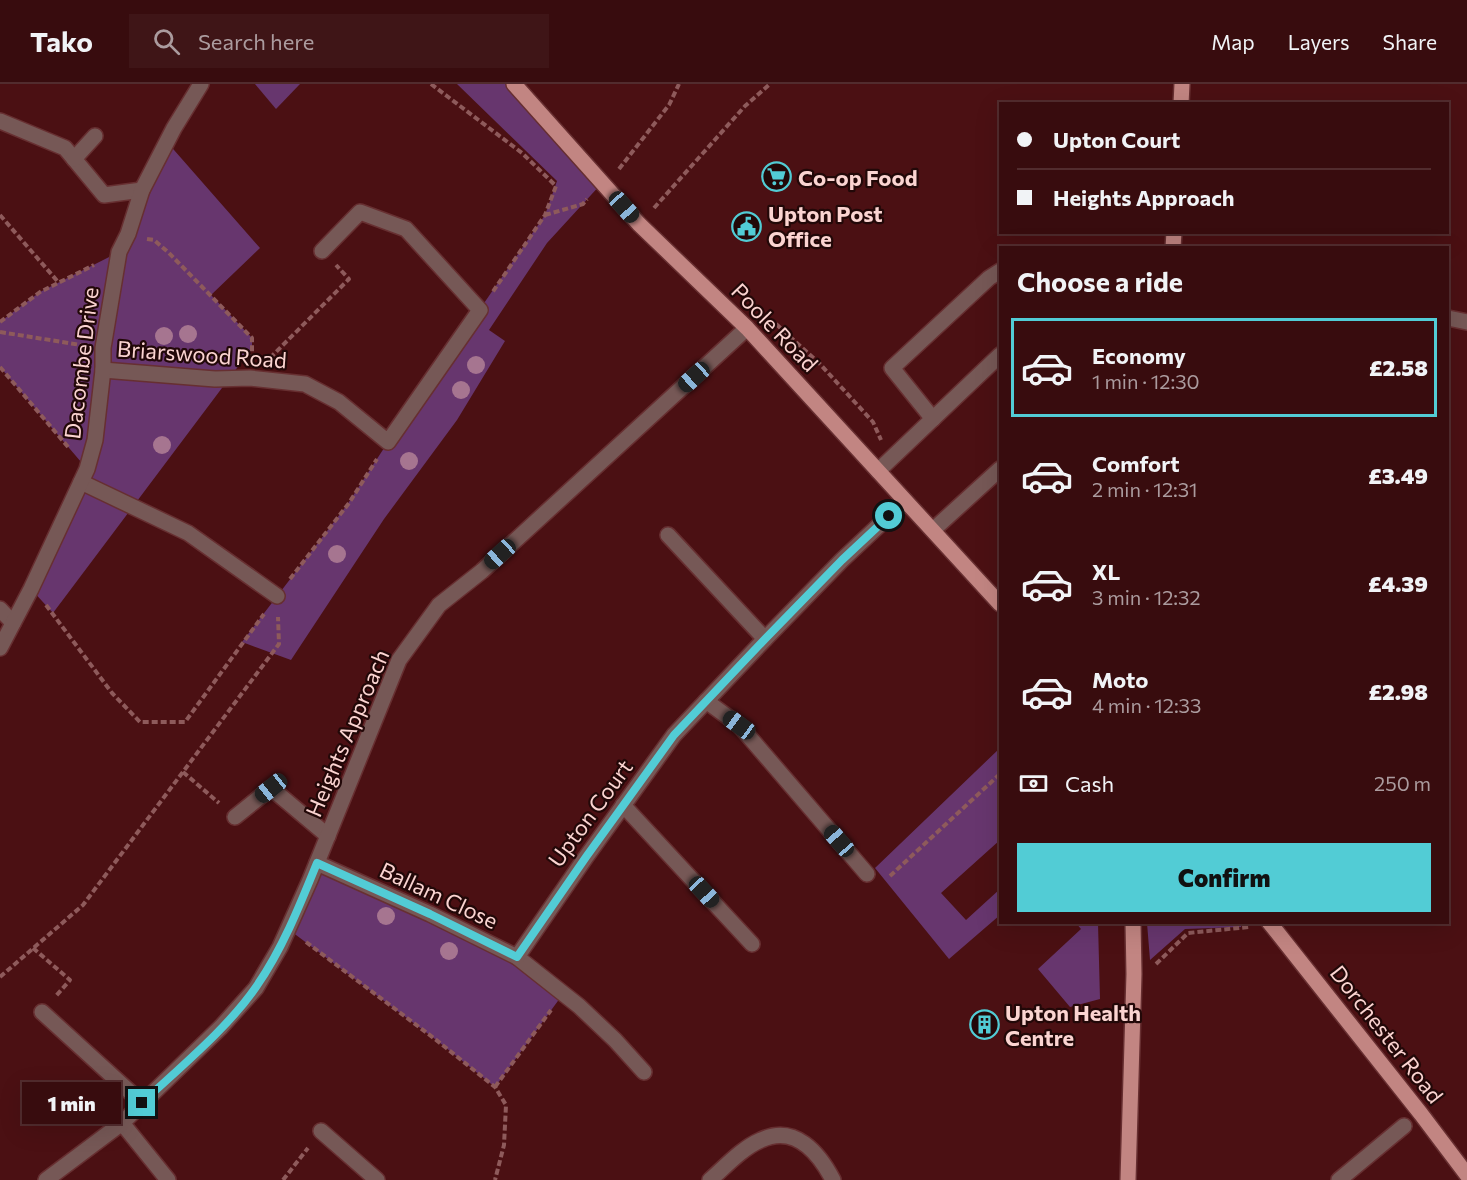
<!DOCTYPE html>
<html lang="en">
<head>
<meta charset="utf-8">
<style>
	:root { --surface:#380c0e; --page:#3f1517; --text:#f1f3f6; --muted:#ab9b9e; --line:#522c2e; --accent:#52ccd5 }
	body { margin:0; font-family:Commissioner,sans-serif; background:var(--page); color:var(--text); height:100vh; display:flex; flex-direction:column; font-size:22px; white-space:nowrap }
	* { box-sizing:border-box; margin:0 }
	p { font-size:20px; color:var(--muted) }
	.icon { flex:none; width:33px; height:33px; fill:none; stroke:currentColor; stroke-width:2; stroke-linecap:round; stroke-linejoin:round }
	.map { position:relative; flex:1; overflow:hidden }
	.sheet { position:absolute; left:999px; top:162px; width:450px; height:678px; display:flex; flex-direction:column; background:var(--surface); border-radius:0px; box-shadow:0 6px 24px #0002,0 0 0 2px var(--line) }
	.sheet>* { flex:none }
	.hud { position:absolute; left:999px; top:18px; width:450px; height:132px; border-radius:0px; box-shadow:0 6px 24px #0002,0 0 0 2px var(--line); display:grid; align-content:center; height:132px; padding:0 18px; background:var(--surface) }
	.end { position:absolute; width:27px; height:27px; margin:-14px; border:8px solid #52ccd5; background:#111; box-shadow:0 0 0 3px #111 }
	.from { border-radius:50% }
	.bubble { position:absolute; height:42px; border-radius:0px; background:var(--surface); box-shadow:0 6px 24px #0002,0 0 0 2px var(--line); font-size:20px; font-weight:800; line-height:42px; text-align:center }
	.car { position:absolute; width:18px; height:36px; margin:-18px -9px; border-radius:8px; box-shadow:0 0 4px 2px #0007; background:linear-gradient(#222 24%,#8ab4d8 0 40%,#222 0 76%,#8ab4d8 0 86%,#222 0) }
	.hud b { display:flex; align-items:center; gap:21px; height:57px; font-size:22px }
	.hud b+b { border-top:2px solid var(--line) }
	.hud i { width:15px; height:15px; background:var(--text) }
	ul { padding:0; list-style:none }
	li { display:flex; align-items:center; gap:18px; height:99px; margin:0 12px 9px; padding:0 6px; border:3px solid transparent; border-radius:0px }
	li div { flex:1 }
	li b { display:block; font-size:22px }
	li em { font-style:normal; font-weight:800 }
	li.current { border-color:var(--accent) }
	li>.icon { width:54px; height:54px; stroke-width:1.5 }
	h2 { padding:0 18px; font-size:27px; line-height:72px }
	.pay { display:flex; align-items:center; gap:15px; height:66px; padding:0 18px; font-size:22px }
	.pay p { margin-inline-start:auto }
	.action { display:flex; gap:12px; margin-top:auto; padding:12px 18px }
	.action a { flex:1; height:69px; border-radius:0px; background:var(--accent); color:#111; font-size:24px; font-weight:800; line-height:69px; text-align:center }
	header { display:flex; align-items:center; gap:36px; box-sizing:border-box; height:84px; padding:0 30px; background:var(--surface); border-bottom:2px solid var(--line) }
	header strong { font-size:28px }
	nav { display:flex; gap:33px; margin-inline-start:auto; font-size:21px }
	.search { width:420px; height:54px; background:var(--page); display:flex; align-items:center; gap:15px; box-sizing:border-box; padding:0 21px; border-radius:0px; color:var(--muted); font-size:22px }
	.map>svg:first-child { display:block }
</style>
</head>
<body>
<header>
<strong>Tako</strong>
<div class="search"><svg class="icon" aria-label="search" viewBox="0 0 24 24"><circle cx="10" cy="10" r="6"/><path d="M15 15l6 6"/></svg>Search here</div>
<nav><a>Map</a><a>Layers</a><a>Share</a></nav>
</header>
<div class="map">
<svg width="1467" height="1096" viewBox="0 0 1467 1096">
	<rect width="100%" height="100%" fill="#4b1013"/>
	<g fill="#67366e">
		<path d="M255,0H300L276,25Z"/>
		<path d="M457,0H514L602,99L547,159L489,246L505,257L457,336L384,435L291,576L242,558L347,421L388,358L545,131L557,97Z"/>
		<path d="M167,58L260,164L211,211L252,254V264L53,529L31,505L87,385L0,283V238L40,208L119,168Z"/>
		<path d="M1000,664V756L941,809L966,836L1000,805V831L949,875L875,784Z"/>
		<path d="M317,779L517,873L563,910L495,1003L435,955L288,845Z"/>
		<path d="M1076,839H1098L1100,915L1070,923L1038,885L1081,845Z"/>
		<path d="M1147,839V838L1242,839L1241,843L1185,845L1150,876Z"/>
	</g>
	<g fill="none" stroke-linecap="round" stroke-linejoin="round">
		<defs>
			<g id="minor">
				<path d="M0,37L65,64L104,111L142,106"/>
				<path d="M74,75L95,52"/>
				<path d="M1448,234L1467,238"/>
				<path d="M103,286L215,295L250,294L305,300L339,318L388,358L480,226L406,145L360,128L322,167"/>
				<path d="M933,335L892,284L989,194L1000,187"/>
				<path d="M878,387L1000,271"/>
				<path d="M81,398L188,449L277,512"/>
				<path d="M933,446L1000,385"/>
				<path d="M668,451L765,555"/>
				<path d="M0,525L13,539"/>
				<path d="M0,564L31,505L87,385L95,356L103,286V264L119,168L128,150L142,106L174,44L201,0"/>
				<path d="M706,617L739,641L867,790"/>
				<path d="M623,721L752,860"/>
				<path d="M235,733L271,704L328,752"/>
				<path d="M317,779L430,830L517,873L579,922L615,956L644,988"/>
				<path d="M517,873L586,773L674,651L765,555L842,476L905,417"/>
				<path d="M42,928L142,1019"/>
				<path d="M122,1039L168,1096"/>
				<path d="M321,1047L377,1096"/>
				<path d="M46,1096L122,1039L221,943L256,904L280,863L310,796L399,576L439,521L482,487L747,244"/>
				<path d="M710,1096C725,1083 742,1064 761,1056C795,1040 819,1069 833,1096"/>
				<path d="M1339,1096L1404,1042"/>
			</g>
			<g id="major">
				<path d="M514,0L639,140L747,244L1000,520"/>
				<path d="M1181,20L1182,0"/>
				<path d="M1173,164L1174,148"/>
				<path d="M1269,838L1421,1030L1467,1091"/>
				<path d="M1128,1096L1134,890L1133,838"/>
			</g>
		</defs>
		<use href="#minor" stroke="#672f31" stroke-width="18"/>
		<use href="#major" stroke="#672f31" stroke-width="18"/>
		<g stroke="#8e5a5b" stroke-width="4" stroke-dasharray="6 3" stroke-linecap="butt">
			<path d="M431,0L522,69L556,102L545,131L492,209"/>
			<path d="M619,85L669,21L679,0"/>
			<path d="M654,124L745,22L770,0"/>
			<path d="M0,131L59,199"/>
			<path d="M545,131L583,120L587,115"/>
			<path d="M147,155L154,156L169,169L252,254V272"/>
			<path d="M0,238L40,208L94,181"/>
			<path d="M776,240L820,280L873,338L881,356"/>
			<path d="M0,248L81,261"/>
			<path d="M270,274L349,195L336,181"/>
			<path d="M0,283L69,364"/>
			<path d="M290,495L349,419L377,375"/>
			<path d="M46,521L112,609L140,638H185L264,530"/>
			<path d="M1000,559V561"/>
			<path d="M183,688L219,719"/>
			<path d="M890,792L1000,690"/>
			<path d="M306,858L435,955L495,1003L506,1021L504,1061L495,1096"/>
			<path d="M33,864L70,896L55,913"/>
			<path d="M1156,880L1188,849L1249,843"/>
			<path d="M0,893L83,821L279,560L278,533"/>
			<path d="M495,1003L551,926"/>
			<path d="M283,1096L308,1064"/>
		</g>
		<use href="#minor" stroke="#765856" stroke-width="15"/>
		<use href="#major" stroke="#c28582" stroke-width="15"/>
	</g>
	<g fill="#a67590">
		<circle cx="188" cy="250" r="9"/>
		<circle cx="164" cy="252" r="9"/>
		<circle cx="476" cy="281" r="9"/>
		<circle cx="461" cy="306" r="9"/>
		<circle cx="162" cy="361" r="9"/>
		<circle cx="409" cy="377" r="9"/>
		<circle cx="337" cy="470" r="9"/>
		<circle cx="386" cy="832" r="9"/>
		<circle cx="449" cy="867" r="9"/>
	</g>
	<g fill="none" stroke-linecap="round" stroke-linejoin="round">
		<path stroke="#52ccd5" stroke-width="8" d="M142,1019C179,984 227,945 256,903C282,866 300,821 317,779L430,830L517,873L586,773L674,651L765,555L842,476L889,432"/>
	</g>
	<defs>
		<symbol id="supermarket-ring" viewBox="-11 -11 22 22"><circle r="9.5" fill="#220808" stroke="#52ccd5" stroke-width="1.5"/><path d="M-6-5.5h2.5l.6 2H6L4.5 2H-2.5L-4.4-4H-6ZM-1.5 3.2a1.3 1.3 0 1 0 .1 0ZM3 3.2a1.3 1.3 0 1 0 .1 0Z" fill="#52ccd5"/></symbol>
		<symbol id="civic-ring" viewBox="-11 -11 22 22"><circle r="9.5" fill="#220808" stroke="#52ccd5" stroke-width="1.5"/><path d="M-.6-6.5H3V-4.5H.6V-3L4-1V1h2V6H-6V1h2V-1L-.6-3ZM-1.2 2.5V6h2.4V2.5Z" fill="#52ccd5"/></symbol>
		<symbol id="building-ring" viewBox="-11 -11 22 22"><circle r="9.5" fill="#220808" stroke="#52ccd5" stroke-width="1.5"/><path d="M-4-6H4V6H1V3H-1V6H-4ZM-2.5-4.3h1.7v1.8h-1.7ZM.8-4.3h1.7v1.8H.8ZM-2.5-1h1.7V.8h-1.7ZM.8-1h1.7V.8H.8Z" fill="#52ccd5"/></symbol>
	</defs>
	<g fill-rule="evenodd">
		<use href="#supermarket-ring" x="760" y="76" width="33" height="33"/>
		<use href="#civic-ring" x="730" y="126" width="33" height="33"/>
		<use href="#building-ring" x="968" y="924" width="33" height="33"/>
	</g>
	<g text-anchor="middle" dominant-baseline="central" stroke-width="4.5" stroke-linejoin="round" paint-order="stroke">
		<g font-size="22" font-weight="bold" fill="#fbd4d1" stroke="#220808" text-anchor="start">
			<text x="798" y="93">Co-op Food</text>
			<text x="768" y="129">Upton Post<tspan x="768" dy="25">Office</tspan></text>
			<text x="1005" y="928">Upton Health<tspan x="1005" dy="25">Centre</tspan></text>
		</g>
		<g font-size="22" fill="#fbd4d1" stroke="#220808">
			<text transform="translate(775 243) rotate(46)">Poole Road</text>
			<text transform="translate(202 270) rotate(4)">Briarswood Road</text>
			<text transform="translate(81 279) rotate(-83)">Dacombe Drive</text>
			<text transform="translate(347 649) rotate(-67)">Heights Approach</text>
			<text transform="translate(590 729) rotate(-54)">Upton Court</text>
			<text transform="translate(439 811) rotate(25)">Ballam Close</text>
			<text transform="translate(1387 950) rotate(52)">Dorchester Road</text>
		</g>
	</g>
</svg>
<i class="end from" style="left:889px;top:432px"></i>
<i class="end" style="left:142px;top:1019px"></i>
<div class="bubble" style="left:22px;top:998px;width:99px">1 min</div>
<i class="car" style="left:624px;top:123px;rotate:138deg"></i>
<i class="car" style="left:694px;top:293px;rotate:228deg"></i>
<i class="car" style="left:500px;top:470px;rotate:228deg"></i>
<i class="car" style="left:739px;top:641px;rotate:306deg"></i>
<i class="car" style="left:271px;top:704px;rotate:231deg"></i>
<i class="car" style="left:839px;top:757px;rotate:319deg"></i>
<i class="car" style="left:704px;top:808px;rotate:137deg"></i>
<div class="hud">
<b><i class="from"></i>Upton Court</b>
<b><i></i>Heights Approach</b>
</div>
<section class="sheet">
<h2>Choose a ride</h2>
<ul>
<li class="current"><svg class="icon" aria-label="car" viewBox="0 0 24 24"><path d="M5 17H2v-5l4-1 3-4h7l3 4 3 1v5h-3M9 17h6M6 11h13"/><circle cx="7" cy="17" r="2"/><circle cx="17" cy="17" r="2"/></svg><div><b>Economy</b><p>1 min · 12:30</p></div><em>£2.58</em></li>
<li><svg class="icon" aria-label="car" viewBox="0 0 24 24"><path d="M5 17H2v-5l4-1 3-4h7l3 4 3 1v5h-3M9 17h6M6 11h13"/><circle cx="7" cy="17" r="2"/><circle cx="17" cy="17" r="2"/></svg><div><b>Comfort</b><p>2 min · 12:31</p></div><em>£3.49</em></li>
<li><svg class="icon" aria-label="car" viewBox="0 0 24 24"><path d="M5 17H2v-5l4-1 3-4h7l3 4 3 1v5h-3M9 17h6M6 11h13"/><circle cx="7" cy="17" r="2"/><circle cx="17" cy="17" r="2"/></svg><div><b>XL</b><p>3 min · 12:32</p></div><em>£4.39</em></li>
<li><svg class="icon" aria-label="car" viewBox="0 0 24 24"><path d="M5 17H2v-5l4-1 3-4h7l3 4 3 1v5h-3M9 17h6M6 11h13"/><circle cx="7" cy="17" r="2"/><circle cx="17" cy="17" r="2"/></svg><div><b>Moto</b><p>4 min · 12:33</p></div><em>£2.98</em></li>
</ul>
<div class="pay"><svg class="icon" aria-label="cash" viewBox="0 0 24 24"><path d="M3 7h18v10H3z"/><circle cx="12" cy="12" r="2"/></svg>Cash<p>250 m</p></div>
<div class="action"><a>Confirm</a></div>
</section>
</div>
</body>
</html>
